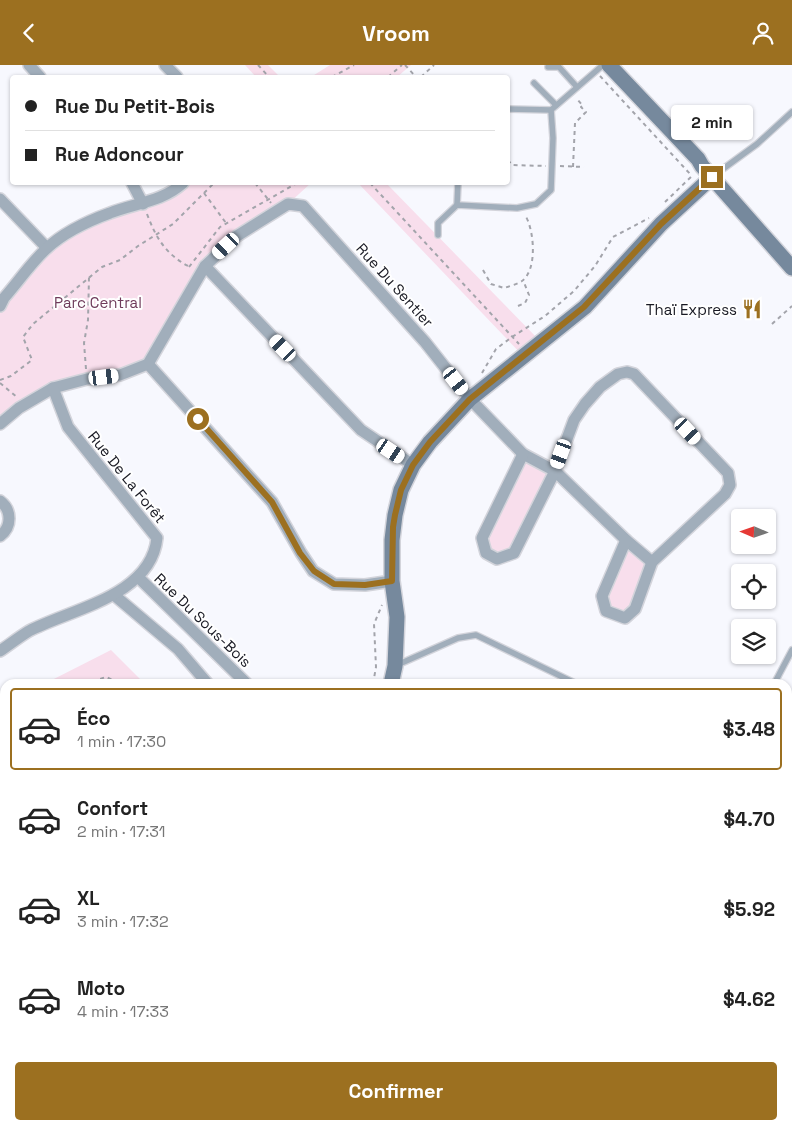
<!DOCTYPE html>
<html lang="fr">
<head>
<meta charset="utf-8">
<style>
	:root { --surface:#fff; --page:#f2f2f2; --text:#222; --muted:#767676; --line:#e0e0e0; --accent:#9c7020 }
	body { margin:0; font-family:"Space Grotesk",sans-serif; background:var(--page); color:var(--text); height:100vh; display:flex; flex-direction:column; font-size:19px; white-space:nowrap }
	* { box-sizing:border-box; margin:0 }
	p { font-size:16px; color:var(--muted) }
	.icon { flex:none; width:28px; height:28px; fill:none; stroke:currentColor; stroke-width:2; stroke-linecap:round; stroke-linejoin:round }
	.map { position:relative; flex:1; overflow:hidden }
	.side { position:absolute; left:0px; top:614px; width:792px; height:451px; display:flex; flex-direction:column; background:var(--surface); border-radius:15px 15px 0 0; box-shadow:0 1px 4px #0004 }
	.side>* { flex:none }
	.guide { position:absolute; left:10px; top:10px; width:500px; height:110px; border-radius:5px; box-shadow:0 1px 4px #0004; display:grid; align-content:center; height:110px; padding:0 15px; background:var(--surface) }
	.needle { width:32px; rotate:272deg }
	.buttons { position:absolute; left:731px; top:444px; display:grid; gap:10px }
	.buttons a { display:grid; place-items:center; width:45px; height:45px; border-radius:5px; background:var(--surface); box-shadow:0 1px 4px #0004; font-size:25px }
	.end { position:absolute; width:22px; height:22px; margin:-11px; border:6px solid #9c7020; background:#fff; box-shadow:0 0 0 2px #fff }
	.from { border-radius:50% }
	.bubble { position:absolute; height:35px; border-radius:5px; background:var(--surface); box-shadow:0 1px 4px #0004; font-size:16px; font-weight:600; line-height:35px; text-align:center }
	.car { position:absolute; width:15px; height:30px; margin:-15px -8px; border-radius:6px; box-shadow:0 0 4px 1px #0007; background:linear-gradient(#fff 24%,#345 0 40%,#fff 0 76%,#345 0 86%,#fff 0) }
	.guide b { display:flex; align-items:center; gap:18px; height:48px; font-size:19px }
	.guide b+b { border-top:1px solid var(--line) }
	.guide i { width:12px; height:12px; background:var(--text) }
	ul { padding:9px 0 0; list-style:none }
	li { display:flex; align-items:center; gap:15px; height:82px; margin:0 10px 8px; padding:0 5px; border:2px solid transparent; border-radius:5px }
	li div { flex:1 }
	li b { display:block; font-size:19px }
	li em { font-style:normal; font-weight:600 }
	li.current { border-color:var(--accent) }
	li>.icon { width:45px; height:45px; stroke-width:1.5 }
	.action { display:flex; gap:10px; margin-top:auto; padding:10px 15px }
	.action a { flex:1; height:58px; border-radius:5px; background:var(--accent); color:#fff; font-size:20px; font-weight:600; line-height:58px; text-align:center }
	header { display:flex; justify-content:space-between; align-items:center; height:65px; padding:0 15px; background:var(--accent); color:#fff; font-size:22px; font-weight:600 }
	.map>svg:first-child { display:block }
</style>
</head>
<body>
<header><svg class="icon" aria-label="back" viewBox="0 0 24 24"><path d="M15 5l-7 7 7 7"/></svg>Vroom<svg class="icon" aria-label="person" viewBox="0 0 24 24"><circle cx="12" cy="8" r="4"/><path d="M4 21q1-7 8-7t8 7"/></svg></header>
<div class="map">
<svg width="792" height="1064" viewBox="0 0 792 1064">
	<rect width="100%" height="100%" fill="#f7f8fe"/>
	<g fill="#f8deec">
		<path d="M245,0H268L280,12H256Z"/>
		<path d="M330,0H411L397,12H311Z"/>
		<path d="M183,118H311L288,139L205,201L148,299L53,323L0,359V241L4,233L73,164Z"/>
		<path d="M358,118H386L541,277L523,291Z"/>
		<path d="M524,394L551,407L512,485L497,491L488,486L485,473Z"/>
		<path d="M627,480L649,498L633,542L624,549L609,544L605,531Z"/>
		<path d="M111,585L145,619H44Z"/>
		<path d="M5,638V698L0,701V641Z"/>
		<path d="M0,730L5,741V788L0,783Z"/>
	</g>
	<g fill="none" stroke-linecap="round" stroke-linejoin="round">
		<defs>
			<g id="lane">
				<path d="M548,2H559L577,22"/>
				<path d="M534,18L556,40"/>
				<path d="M508,44L551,45L603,0"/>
				<path d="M712,112L757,79L792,47"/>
				<path d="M457,140L458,118"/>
				<path d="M438,170V158L457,140L517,143L536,139L551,125L553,73L551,45"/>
				<path d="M397,600L458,573L476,570L577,619"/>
				<path d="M774,619L792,585"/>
				<path d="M788,1039H792"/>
				<path d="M168,1060L172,1064"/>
				<path d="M64,1064L69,1060"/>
				<path d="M522,1064L523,1060"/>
				<path d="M614,1064V1060"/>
			</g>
			<g id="street">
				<path d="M29,0L40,12"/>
				<path d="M165,0L177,12"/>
				<path d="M132,118L143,139"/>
				<path d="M0,134L47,183"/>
				<path d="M205,201L361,365L413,400"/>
				<path d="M0,241L4,233C18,217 31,198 46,184C64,167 88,156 110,148C135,138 162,137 183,118"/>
				<path d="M148,299L272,437L301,488L313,506L334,519L365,520L392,516"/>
				<path d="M0,359L19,343L53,323L87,314L120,310L148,299L205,201L237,171L288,139L303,141L425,277L470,334L523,389L555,406L626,475L652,497"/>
				<path d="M523,389L482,473L486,488L497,494L514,488L555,406L574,355L585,339L600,322L618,309L627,307L634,309L728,408L730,420L725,429L652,497L635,544L625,553L606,546L602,531L626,475"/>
				<path d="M0,436C12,445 12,462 0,471"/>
				<path d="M138,512L247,619"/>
				<path d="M114,530L178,584L208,619"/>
				<path d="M0,586C9,580 19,572 29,566C71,544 151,531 157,473L68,362L53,323"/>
			</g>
			<g id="secondary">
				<path d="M609,0L698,94L702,101L792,203"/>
				<path d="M391,619L395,601L397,552L392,516V475L395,450L401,425L413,400L430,377L470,334L585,242L661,159L712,112"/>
				<path d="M788,927L792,928"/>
				<path d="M188,1064L192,1060"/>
				<path d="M224,1064L228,1060"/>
			</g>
		</defs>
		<use href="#lane" stroke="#d3d4db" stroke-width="8"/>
		<use href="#street" stroke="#d3d4db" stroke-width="14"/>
		<use href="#secondary" stroke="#d3d4db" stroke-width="18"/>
		<g stroke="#a3a4ab" stroke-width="2" stroke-dasharray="4 4" stroke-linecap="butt">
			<path d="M258,0L269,12"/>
			<path d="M405,0L416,12"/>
			<path d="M600,11L691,110"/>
			<path d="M332,12L354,0"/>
			<path d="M388,12L402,0"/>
			<path d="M421,12L434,0"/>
			<path d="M508,95L512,100L546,101"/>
			<path d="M560,101L584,102"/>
			<path d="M573,102L575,58L586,47L581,42L583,41L577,34"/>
			<path d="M255,118L271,138"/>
			<path d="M370,118L519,279"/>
			<path d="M390,118H406"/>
			<path d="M204,128L226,158"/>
			<path d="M665,137L692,111"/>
			<path d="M147,149C156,173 166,190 190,202"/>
			<path d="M189,202L220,162L297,118"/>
			<path d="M483,205L491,219L504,223C510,221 518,219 522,216C538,204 534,164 525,150"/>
			<path d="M518,241L525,238L529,230L523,215"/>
			<path d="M772,259L792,241"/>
			<path d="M86,304L84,278L88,255L89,212"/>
			<path d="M482,308L496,284L512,272L545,251L574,226L595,201L613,172L649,153"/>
			<path d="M0,315L11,311L32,295L23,272L33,259L102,202L120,195L138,181L173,159L214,118"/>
			<path d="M0,318L18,333"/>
			<path d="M85,619L106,612L122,619"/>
			<path d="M373,619L376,602L374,559L382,540"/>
			<path d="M0,669L5,666"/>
			<path d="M0,724L5,723"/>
			<path d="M0,761L5,770"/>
			<path d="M0,778L5,774"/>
			<path d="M0,900L5,895"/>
			<path d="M788,946L792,947"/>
			<path d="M788,948L792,949"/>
			<path d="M5,982L4,983L5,991"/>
			<path d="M0,1000L5,997"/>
		</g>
		<use href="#lane" stroke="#a1aebb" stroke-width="5.5"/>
		<use href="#street" stroke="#a1aebb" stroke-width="11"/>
		<use href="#secondary" stroke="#76899d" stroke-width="15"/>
	</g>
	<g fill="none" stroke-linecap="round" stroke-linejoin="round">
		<path stroke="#9c7020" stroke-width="6" d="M198,354L272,437L300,488L314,506L334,519L365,520L392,516L393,462L395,450L401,425L413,400L430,377L470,334L584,242L661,159L712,112"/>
	</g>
	<defs>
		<symbol id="restaurant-bare" viewBox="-9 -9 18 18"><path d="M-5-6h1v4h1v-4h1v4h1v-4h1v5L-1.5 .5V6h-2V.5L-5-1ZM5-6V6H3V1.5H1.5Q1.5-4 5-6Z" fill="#9c7020" stroke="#fff" stroke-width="2.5" paint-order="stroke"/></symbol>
	</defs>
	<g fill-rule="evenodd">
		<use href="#restaurant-bare" x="738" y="230" width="28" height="28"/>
	</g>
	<g text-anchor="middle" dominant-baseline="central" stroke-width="4" stroke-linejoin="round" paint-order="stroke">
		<g font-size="15" fill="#181923" stroke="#fff">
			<text transform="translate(395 220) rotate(48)">Rue Du Sentier</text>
			<text transform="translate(127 412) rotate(51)">Rue De La Forêt</text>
			<text transform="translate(203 555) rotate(44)">Rue Du Sous-Bois</text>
		</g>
		<g font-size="15" fill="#6f3b5b" stroke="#fff">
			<text x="98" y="237">Parc Central</text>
		</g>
		<g font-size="15" fill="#181923" stroke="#fff" text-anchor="end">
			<text x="737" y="244">Thaï Express</text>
		</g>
	</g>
</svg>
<div class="buttons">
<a><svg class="needle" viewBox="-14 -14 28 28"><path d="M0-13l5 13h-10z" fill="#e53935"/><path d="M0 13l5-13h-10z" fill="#767676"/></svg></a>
<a><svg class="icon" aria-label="locate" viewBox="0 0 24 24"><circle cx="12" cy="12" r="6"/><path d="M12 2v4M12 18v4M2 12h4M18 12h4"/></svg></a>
<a><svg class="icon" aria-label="layers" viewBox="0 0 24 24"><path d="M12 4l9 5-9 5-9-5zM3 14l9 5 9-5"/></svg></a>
</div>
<i class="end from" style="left:198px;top:354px"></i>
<i class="end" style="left:712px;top:112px"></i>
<div class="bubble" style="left:671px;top:40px;width:82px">2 min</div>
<i class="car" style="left:226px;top:181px;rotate:227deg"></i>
<i class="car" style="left:283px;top:283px;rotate:316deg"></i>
<i class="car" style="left:104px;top:312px;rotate:83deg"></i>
<i class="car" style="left:456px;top:316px;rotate:142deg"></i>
<i class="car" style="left:688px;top:366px;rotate:137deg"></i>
<i class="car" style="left:391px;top:386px;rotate:124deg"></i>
<i class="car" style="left:561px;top:389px;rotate:200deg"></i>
<div class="guide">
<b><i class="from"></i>Rue Du Petit-Bois</b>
<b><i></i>Rue Adoncour</b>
</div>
<section class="side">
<ul>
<li class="current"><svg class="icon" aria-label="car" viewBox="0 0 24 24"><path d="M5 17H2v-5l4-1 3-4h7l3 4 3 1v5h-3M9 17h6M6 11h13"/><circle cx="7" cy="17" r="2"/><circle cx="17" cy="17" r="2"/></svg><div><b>Éco</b><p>1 min · 17:30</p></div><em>$3.48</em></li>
<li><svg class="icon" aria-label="car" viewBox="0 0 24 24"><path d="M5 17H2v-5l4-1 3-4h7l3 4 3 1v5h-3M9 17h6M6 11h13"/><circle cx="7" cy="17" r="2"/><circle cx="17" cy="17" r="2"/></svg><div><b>Confort</b><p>2 min · 17:31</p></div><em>$4.70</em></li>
<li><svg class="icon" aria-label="car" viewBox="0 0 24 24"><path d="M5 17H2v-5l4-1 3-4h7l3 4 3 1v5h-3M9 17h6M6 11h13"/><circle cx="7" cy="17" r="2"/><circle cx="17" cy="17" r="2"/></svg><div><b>XL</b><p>3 min · 17:32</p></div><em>$5.92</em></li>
<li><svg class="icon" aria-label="car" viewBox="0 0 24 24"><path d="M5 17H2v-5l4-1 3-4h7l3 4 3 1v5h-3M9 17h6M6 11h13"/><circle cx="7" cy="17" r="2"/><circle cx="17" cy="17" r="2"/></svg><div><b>Moto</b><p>4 min · 17:33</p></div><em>$4.62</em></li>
</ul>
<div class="action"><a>Confirmer</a></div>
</section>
</div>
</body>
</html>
